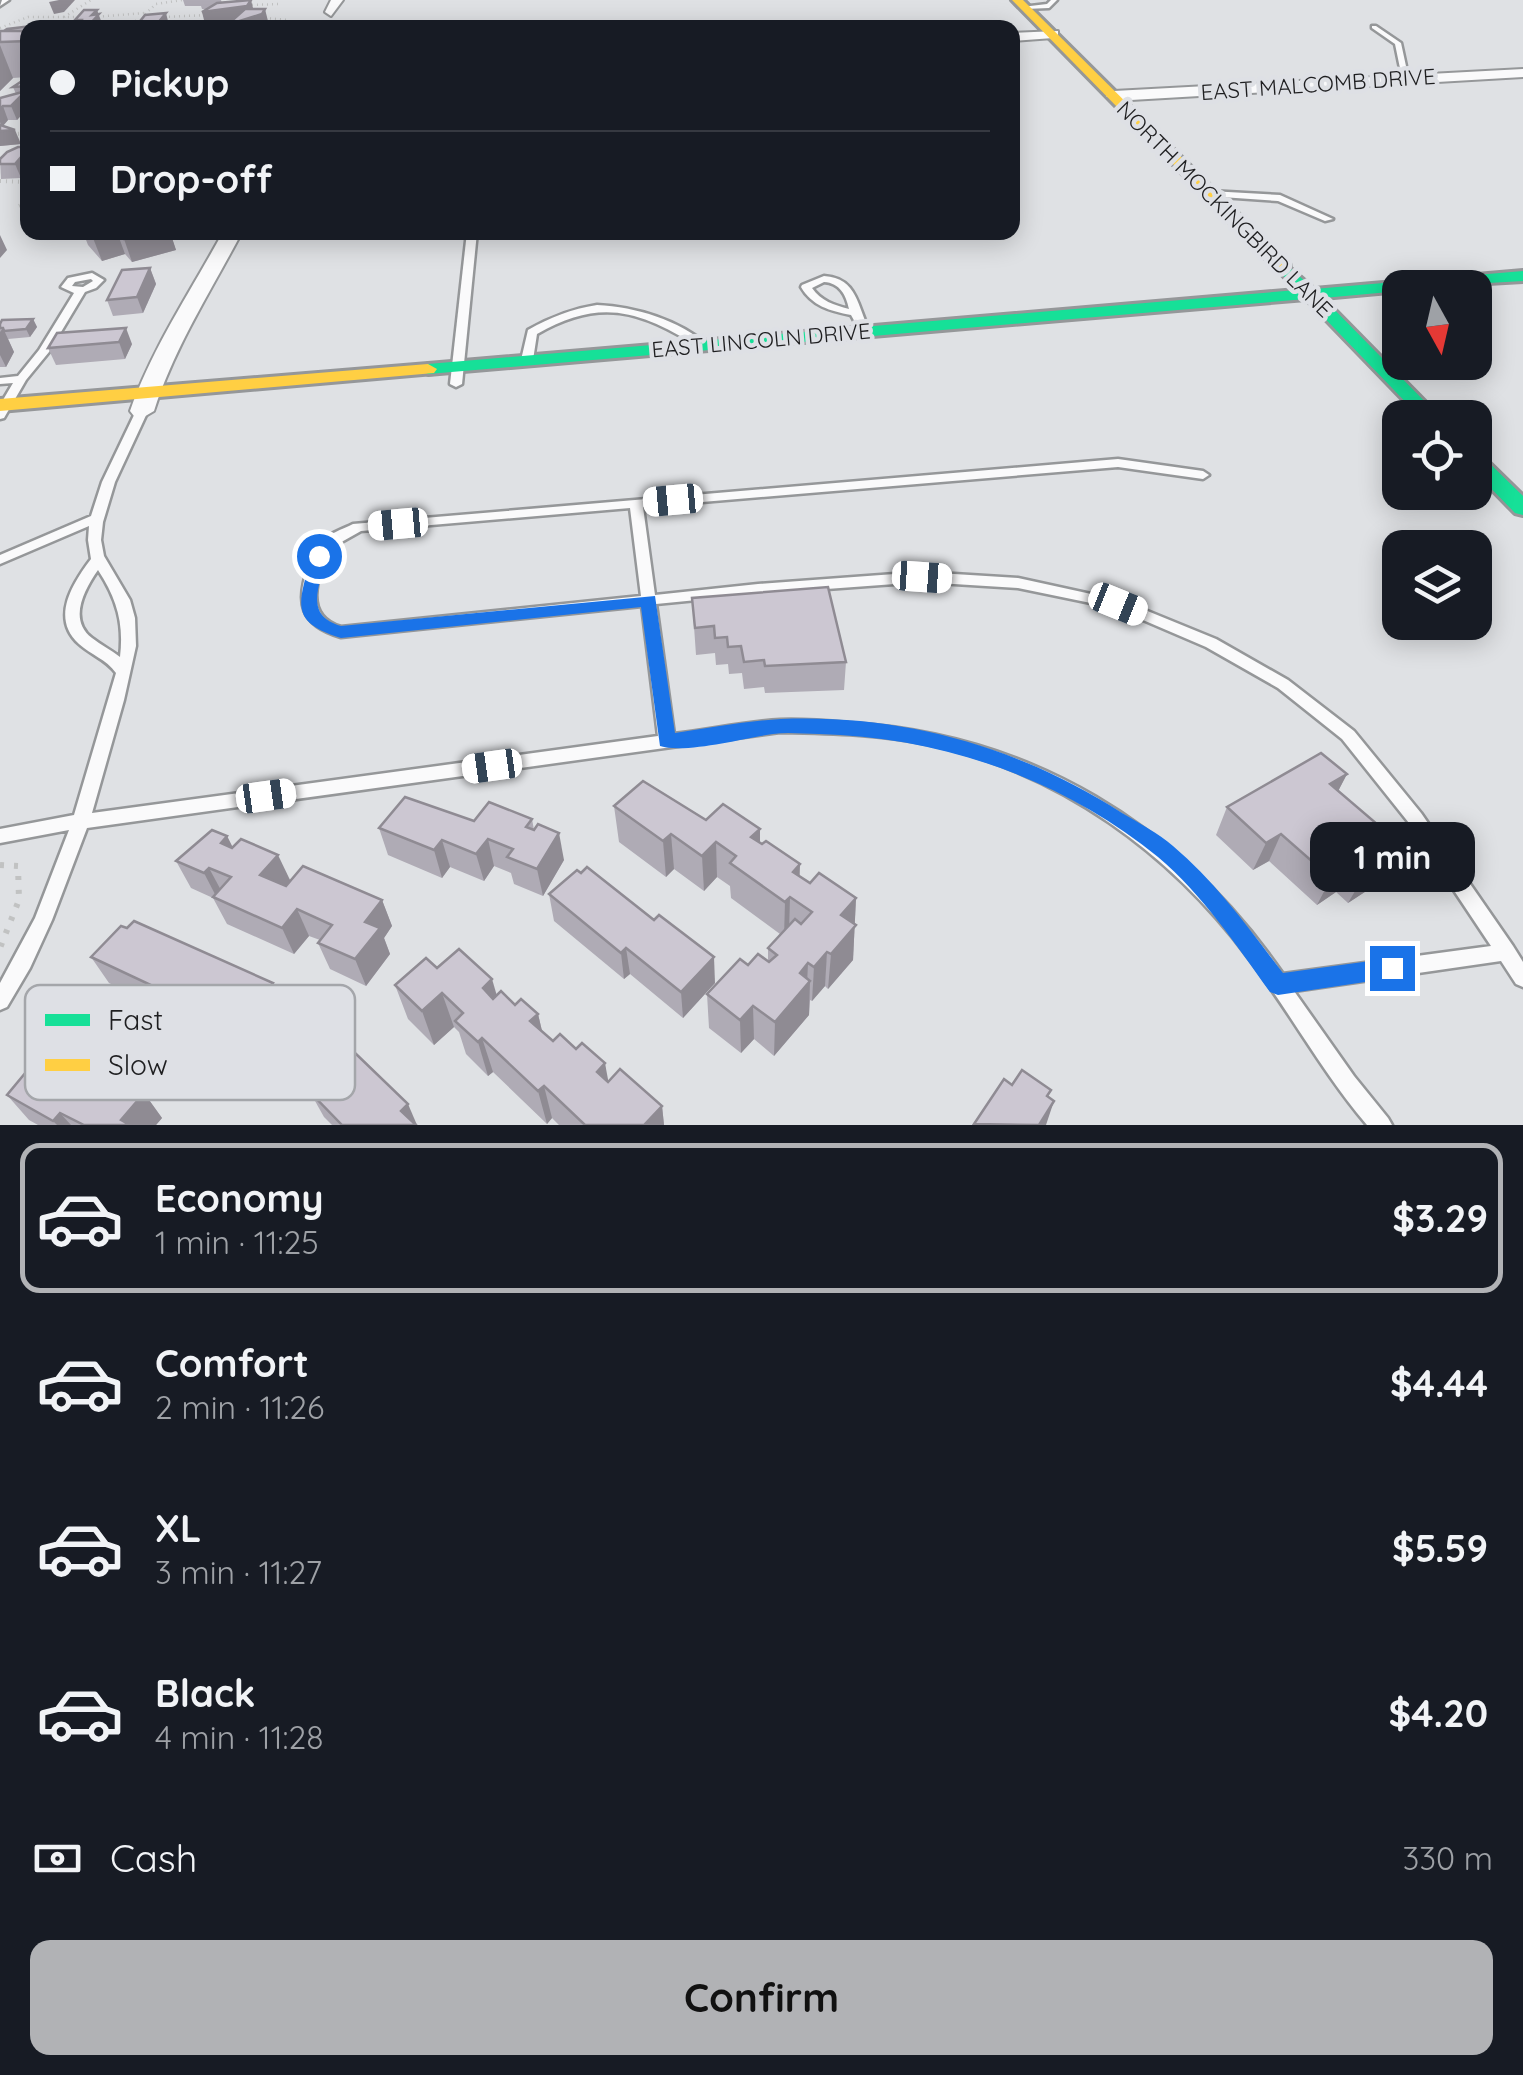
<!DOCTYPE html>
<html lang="en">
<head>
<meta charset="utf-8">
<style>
	:root { --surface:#171b24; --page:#242831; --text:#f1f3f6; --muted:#9ea1a6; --line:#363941; --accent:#b1b2b5 }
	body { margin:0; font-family:Quicksand,sans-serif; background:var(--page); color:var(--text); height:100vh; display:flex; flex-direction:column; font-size:38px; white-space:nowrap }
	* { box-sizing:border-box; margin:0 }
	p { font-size:32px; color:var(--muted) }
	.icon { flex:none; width:55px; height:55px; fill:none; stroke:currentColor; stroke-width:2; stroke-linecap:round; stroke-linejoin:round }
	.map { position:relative; height:1125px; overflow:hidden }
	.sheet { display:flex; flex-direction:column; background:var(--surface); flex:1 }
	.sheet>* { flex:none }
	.guide { position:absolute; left:20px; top:20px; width:1000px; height:220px; border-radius:20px; box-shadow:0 5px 25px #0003; display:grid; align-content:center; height:220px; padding:0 30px; background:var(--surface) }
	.needle { width:65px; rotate:172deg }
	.fabs { position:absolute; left:1382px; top:270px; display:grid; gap:20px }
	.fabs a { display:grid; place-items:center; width:110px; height:110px; border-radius:20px; background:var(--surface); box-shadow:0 5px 25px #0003; font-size:50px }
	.end { position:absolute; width:45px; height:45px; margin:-22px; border:12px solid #1a73e8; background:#fff; box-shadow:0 0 0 5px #fff }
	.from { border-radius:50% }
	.bubble { position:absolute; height:70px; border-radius:20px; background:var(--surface); box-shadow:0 5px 25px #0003; font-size:32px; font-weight:700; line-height:70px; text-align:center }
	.car { position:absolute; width:30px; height:60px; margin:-30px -15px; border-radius:12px; box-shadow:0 0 8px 2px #0007; background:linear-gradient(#fff 24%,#345 0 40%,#fff 0 76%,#345 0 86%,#fff 0) }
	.guide b { display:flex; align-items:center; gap:35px; height:95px; font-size:38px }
	.guide b+b { border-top:2px solid var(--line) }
	.guide i { width:25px; height:25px; background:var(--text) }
	ul { padding:18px 0 0; list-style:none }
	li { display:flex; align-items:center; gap:30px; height:150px; margin:0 20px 15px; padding:0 10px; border:5px solid transparent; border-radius:20px }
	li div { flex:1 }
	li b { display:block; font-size:38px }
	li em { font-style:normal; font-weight:700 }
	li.selected { border-color:var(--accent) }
	li>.icon { width:90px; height:90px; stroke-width:1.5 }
	.pay { display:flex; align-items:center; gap:25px; height:110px; padding:0 30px; font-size:38px }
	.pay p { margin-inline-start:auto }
	.action { display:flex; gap:20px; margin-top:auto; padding:20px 30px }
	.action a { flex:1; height:115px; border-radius:20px; background:var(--accent); color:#111; font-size:40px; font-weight:700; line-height:115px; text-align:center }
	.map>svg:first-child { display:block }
</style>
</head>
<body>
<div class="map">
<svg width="1523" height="1125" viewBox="0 0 1523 1125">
	<rect width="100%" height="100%" fill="#dfe1e4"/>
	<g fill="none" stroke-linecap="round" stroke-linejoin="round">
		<defs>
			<g id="lane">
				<path d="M2,0H9L0,6Z"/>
				<path d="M1051,0H1057L1049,8L1025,9L1022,7L1047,4Z"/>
				<path d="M1372,26H1376L1401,43L1409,80L1402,78L1395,44L1372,28Z"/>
				<path d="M1210,191L1280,195L1333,219L1325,221L1278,201L1207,196L1206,194Z"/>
				<path d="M467,232H477L462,384L456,387L450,384Z"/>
				<path d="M92,273L104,280L96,288L85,292L49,352L26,380L4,418L0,419V405L13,383L0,384V378L18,376L39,350L74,293L61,287L68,278ZM91,279L93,281L83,287L72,286L75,282Z"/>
				<path d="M824,276C858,278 857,307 870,331L869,333H861L851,315C830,311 812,306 801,287L802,285ZM824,282C840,283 846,295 849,309C834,305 821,301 812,288Z"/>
				<path d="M597,305C637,307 678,320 708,345L703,348L699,347C640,311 601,297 537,334L533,360L531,362H523L521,360L528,330C551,317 571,309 597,305Z"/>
				<path d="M142,407L148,411L115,482L103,522L101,540L104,556L130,600L135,618L136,646L124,700L92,813L658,736L642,606L341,637C300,625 295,603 309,565C311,558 314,548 318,543C326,535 343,529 353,524L1118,459L1203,471L1209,475L1203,479L1118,467L643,507L655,595L758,584L922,572L1018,578L1123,601L1216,639L1288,680L1354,731L1421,813L1513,946L1523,962V987L1516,984L1501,961L1294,991L1354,1076L1388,1118L1392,1125H1367C1322,1072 1290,1012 1248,957C1170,853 1061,773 932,745C882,734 831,733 780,732L87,828L52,920L30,968L7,1007L0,1010V983L35,918L69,830L0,843V829L74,815L116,673C106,659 91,655 79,644C50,618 73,583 91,559L88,540L89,526L0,564V555L91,516L102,482L136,411ZM630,508L641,596L341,627C302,615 318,577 329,549L361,531ZM98,570C117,599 124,623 120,657C111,650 101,645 92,638C68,620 84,590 98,570ZM922,582L1018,588L1115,608L1206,647L1278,688L1342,739L1409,823L1491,946L1283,974C1180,825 1031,734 849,723C827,721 803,719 780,720C745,722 709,730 674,734L656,604L758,594Z"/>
			</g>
			<g id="street">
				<path d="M331,0H343L331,16L325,12Z"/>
				<path d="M1058,31V37L1053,38L1012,41V33Z"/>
				<path d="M1523,69V77L1114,101L1106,96L1114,91Z"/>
				<path d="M223,232H242C211,291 174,348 154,411L142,418L134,416L130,411C152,348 191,291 223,232Z"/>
			</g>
			<g id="fast">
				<path d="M1284,263L1314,289L1523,271V281L1400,288V291L1323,298L1441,418H1421L1306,299L428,374L419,369L428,364L1297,290L1276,268Z"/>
				<path d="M1475,454L1482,456L1523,496V515L1515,513L1475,472Z"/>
			</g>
			<g id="slow">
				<path d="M1012,0H1023L1290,265V271H1278Z"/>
				<path d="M428,364L437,369L434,373L0,411V399Z"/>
			</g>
		</defs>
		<use href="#lane" stroke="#959799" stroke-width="5"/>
		<use href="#street" stroke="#959799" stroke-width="4"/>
		<use href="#fast" stroke="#959799" stroke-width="6"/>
		<use href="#slow" stroke="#959799" stroke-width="6"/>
		<g stroke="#c1c2c2" stroke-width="2.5" stroke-dasharray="1 4" stroke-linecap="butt">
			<path d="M247,5L281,4"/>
			<path d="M145,14L156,4L182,0"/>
			<path d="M64,17L91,0"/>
			<path d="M93,17L145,13"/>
			<path d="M164,17L208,15"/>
			<path d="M265,18L289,20"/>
			<path d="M0,28L28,17H82"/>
			<path d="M120,28L116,24L148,19"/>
			<path d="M196,28L226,25"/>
		</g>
		<g stroke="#c1c2c2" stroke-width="4" stroke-dasharray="1 5" stroke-linecap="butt">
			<path d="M0,135L28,133"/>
			<path d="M0,181L28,182"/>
			<path d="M19,206L28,202"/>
		</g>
		<path stroke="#c1c2c2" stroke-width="6" stroke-dasharray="4 10" stroke-linecap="butt" d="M0,865L18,866L19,900L0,948"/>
		<use href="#lane" fill="#fafafb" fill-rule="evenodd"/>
		<use href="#street" fill="#fafafb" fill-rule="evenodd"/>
		<use href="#fast" fill="#16e098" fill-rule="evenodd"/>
		<use href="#slow" fill="#ffcf43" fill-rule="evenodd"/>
	</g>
	<g fill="#afabb5">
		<path d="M183,0H221L222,3L254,9L268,21L265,26L260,28H227L233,20L205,24L207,9H202L201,6H185Z"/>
		<path d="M97,10L102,28H77L75,20Z"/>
		<path d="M145,15L169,25L167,28H138L137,25Z"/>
		<path d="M50,24L51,28H28V108L17,120H8L3,126L21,144L0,146V98L16,94L13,87L27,77L13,78L0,91V31Z"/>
		<path d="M28,155V171L21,178L1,179L0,159Z"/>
		<path d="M83,232H170L176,250L132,262L125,254L102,261L88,245Z"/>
		<path d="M150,268L156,284L143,313L113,316L107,300Z"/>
		<path d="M33,319L37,327L30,337L8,339L14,352L6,367H0V324Z"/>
		<path d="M57,333L132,344L125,359L56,365L48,348Z"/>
		<path d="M692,598L846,662L844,690L765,693L764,687L744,689L742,673L729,674L728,664L716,665L715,653L696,655Z"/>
		<path d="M1347,774L1338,791L1384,830L1377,843L1393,857L1377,884L1348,903L1336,892L1317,905L1269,861L1253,870L1216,835L1227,807Z"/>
		<path d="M614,806L760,829V843L800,876L810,883L856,898L853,960L828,989L825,986L812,1001L810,1000L809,1015L774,1056L754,1039L741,1053L709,1028L707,994L748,965L768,961V948L780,934L731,898L730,886L717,877L704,891L674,869L666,877L619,842Z"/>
		<path d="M532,819L534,830L564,860L543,896L514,884L511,873L494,866L484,881L450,867L442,878L388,855L379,828Z"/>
		<path d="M227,836L233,848L290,881L382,900L392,926L384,938L390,954L366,986L330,969L318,943L320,940L309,936L294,954L227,924L213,898L191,888L176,861Z"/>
		<path d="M549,894L715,983L683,1018L630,974L624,979L554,921Z"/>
		<path d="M91,957L273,983L278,992L348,1046L332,1068L324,1064L306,1088L246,1057L238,1044L109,983Z"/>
		<path d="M437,968L515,1005L538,1014L542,1031L553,1041L608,1081L662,1106L664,1125H559L552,1118L547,1124L493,1072L488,1076L466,1054L459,1032L454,1027L434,1045L408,1019L395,985Z"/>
		<path d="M84,1068L94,1080L144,1093L162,1118L156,1125H38L29,1120L7,1095Z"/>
		<path d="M310,1092L417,1125H332L324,1117Z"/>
	</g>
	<g fill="#8f8b93">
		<path d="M59,0H75L64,12L54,14L49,2Z"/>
		<path d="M251,0L254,12L265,9L268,21L265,26L260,28H227V25L249,18L205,24L202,12Z"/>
		<path d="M97,10L103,26L90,28L92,15Z"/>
		<path d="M166,13L169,25L167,28H158L157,24Z"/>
		<path d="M0,45L13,78L0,91Z"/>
		<path d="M26,91L28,95V108L17,120L11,106Z"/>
		<path d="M3,106L8,120L2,127L0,122V109Z"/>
		<path d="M15,130L21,144L0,146V131Z"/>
		<path d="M22,156L28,171L21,178L15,164Z"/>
		<path d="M111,232H117L125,254L102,261L93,238Z"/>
		<path d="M147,232H170L176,250L132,262L124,239Z"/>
		<path d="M0,235L7,250L0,258Z"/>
		<path d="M150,268L156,284L143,313L137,297Z"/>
		<path d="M33,319L37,327L30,337L26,329Z"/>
		<path d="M3,328L14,352L6,367L0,355V332Z"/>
		<path d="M126,328L132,344L125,359L119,342Z"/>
		<path d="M1347,774L1333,801L1330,784Z"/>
		<path d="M760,829V864L751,837Z"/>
		<path d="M1384,830L1369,857L1371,838Z"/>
		<path d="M559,833L564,860L543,896L537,869Z"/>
		<path d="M671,834L674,869L666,877L663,841Z"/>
		<path d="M1281,834L1269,861L1253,870L1266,843Z"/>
		<path d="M227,836L241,864L221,843Z"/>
		<path d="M488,839L494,866L484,881L476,854Z"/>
		<path d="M442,840L450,867L442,878L434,850Z"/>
		<path d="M716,842L717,877L704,891L702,856Z"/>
		<path d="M278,855L291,882L273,902L260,875Z"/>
		<path d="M1393,857L1377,884L1348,903L1364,876Z"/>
		<path d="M800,864L799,899L793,872Z"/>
		<path d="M1351,865L1336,892L1317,905L1331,878Z"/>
		<path d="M209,868L223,894L218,900L204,873Z"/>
		<path d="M790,897L789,932L784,937L785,902Z"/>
		<path d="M856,898L853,960L828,989L831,954L841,915Z"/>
		<path d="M382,900L392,926L384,938L390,954L366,986L355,959L365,922Z"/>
		<path d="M297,909L309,936L294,954L282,928Z"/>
		<path d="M626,948L630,974L624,979L621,953Z"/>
		<path d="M827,952L825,986L812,1001L814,967Z"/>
		<path d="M714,957L715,983L683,1018L681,992Z"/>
		<path d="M808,963L807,985L810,981L809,1015L774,1056L775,1022L800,973Z"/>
		<path d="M492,979L502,1013L483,988Z"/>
		<path d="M442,993L454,1027L434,1045L422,1011Z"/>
		<path d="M753,1006L754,1039L741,1053L740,1020Z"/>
		<path d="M538,1014L546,1048L530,1021Z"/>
		<path d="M336,1020L348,1046L332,1068L319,1043Z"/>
		<path d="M311,1038L324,1064L306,1088L293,1063Z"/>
		<path d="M482,1038L493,1072L488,1076L478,1042Z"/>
		<path d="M605,1063L611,1096L597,1072Z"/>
		<path d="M84,1068L104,1093L76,1078Z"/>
		<path d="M544,1086L552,1118L547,1124L538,1091Z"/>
		<path d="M144,1093L162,1118L156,1125H125L121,1120Z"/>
		<path d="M1054,1101L1046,1125H1039Z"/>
		<path d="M408,1104L417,1125L401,1111Z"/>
		<path d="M662,1106L664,1125H644Z"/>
		<path d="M60,1113L71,1125H57L53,1121Z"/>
	</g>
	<g fill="#ccc7d2" stroke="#8f8b93" stroke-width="2.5">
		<path d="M251,0L247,6L202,12L217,3Z"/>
		<path d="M245,9H265L262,14L227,25Z"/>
		<path d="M84,10H97L92,15L99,14L89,25H81L82,20H75Z"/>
		<path d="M166,13L157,24L137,25L145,15Z"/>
		<path d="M50,24L46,28H28V31H4L7,29Z"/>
		<path d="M0,31H28V41L0,42Z"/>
		<path d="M28,77V86L13,87Z"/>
		<path d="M26,91L11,106H3L0,109V98Z"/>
		<path d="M0,125L15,130L0,131Z"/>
		<path d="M18,147H28L26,150L28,151V155L22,156L15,164H0V159L7,152Z"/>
		<path d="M89,232H111L93,238Z"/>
		<path d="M118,232H147L124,239Z"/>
		<path d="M150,268L137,297L107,300L122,270Z"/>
		<path d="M33,319L26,329L4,331L3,328H0V324L2,320Z"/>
		<path d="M126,328L119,342L48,348L57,333Z"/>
		<path d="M828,587L846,662L765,666L764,660L744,662L741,646L728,647L727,637L715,638L714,626L695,628L692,598Z"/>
		<path d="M1321,753L1347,774L1330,784L1384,830L1371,838L1393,857L1364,876L1351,865L1331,878L1281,834L1266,843L1227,807Z"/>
		<path d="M643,781L706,820L723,804L760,829L751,837L762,844L766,841L800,864L793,872L810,883L819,873L856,898L841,915L856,925L831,954L827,952L814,967L808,963L800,973L810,981L775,1022L753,1006L740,1020L707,994L740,959L748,965L758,954L769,962L777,955L768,948L795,919L801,924L812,912L790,897L785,902L730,863L736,856L716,842L702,856L671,834L663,841L614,806Z"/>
		<path d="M405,797L474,821L489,802L532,819L526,827L534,830L538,824L559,833L537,869L507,857L513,849L488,839L476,854L442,840L434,850L379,828Z"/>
		<path d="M212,830L227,836L221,843L232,848L241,839L278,855L260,875L286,886L303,866L382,900L365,922L380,928L355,959L318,943L332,925L297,909L282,928L213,897L231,877L209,868L204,873L176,861Z"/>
		<path d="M587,867L654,920L659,915L714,957L681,992L626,948L621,953L549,894L577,870L581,873Z"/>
		<path d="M134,921L273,983L269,988L336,1020L319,1043L311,1038L293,1063L231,1032L236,1025L91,957L121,926L127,928Z"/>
		<path d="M459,949L492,979L483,988L493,999L501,991L515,1005L521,999L538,1014L530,1021L553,1041L560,1034L576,1049L582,1043L605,1063L597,1072L608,1082L620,1069L662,1106L644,1125H585L544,1086L538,1091L482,1038L478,1042L455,1021L463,1013L442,993L422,1011L395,985L426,958L437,968Z"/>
		<path d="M46,1048L84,1068L76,1078L89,1084L101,1071L144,1093L121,1120L130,1125H84L60,1113L53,1121L7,1095Z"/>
		<path d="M354,1052L408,1104L401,1111L416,1125H342L310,1092Z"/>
		<path d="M1022,1070L1051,1090L1047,1096L1054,1101L1039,1125L974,1124L1004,1079L1012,1085Z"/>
	</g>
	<path fill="#1a73e8" d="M319,550L327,556C320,585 303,615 341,626L655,596L675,733C710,728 746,721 781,719C903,714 1020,747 1122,813C1139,823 1158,833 1173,846C1217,883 1249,929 1283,973L1392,958L1400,961L1403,968L1400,975L1392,978L1278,995L1270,992C1236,945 1203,895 1158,857C1063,779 941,737 819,734C804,734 788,732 773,734C744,738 686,754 660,746L641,607L341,638C287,622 300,602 311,556Z"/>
	<g text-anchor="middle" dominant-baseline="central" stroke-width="9" stroke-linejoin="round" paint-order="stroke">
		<g font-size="22" fill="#1e1e20" stroke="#dee0e5">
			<text transform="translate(1318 84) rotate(-4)">EAST MALCOMB DRIVE</text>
			<text transform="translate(1225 209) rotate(45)">NORTH MOCKINGBIRD LANE</text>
			<text transform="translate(761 340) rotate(-5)">EAST LINCOLN DRIVE</text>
		</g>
	</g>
	<rect x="25" y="985" width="330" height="115" rx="15" fill="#dee0e5" stroke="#a4a6aa" stroke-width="2.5"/>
	<rect x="45" y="1014" width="45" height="12" fill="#16e098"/>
	<rect x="45" y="1059" width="45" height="12" fill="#ffcf43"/>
	<g font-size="28" fill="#1e1e20">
		<text x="108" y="1030">Fast</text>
		<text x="108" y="1075">Slow</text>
	</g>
</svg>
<div class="fabs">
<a><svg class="needle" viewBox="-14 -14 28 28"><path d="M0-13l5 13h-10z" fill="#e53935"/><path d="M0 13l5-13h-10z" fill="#9ea1a6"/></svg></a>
<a><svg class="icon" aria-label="locate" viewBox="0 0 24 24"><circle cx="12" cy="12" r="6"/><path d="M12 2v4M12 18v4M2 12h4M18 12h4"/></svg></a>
<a><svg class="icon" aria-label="layers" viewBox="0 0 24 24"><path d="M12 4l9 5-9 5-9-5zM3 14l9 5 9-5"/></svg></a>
</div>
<i class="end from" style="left:319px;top:556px"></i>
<i class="end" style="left:1392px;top:968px"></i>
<div class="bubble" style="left:1310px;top:822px;width:165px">1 min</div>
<i class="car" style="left:673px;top:500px;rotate:265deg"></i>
<i class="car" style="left:398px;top:524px;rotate:265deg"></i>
<i class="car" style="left:922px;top:577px;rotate:94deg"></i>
<i class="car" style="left:1118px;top:604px;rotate:112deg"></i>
<i class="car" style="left:492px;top:766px;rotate:262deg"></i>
<i class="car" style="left:266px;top:796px;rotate:82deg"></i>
<div class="guide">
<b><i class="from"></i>Pickup</b>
<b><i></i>Drop-off</b>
</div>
</div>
<section class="sheet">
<ul>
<li class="selected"><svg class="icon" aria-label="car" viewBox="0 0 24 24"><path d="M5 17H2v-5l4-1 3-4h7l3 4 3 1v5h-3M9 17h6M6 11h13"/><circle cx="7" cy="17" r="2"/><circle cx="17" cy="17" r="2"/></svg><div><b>Economy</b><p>1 min · 11:25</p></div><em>$3.29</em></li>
<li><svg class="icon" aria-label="car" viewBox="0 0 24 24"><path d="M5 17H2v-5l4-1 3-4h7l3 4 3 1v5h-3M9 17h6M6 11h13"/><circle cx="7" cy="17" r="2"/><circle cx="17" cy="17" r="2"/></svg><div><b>Comfort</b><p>2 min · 11:26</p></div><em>$4.44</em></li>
<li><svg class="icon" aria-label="car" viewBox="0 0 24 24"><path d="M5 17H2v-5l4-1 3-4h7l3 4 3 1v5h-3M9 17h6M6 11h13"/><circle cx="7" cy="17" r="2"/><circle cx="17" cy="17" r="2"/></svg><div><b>XL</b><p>3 min · 11:27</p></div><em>$5.59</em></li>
<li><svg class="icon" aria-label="car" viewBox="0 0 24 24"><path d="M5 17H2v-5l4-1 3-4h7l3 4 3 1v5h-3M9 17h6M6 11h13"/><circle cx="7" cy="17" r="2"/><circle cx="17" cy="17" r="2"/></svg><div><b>Black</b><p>4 min · 11:28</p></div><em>$4.20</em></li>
</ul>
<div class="pay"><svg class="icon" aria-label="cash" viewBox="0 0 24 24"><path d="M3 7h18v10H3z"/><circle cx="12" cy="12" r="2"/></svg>Cash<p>330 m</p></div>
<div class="action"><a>Confirm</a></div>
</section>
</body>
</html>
